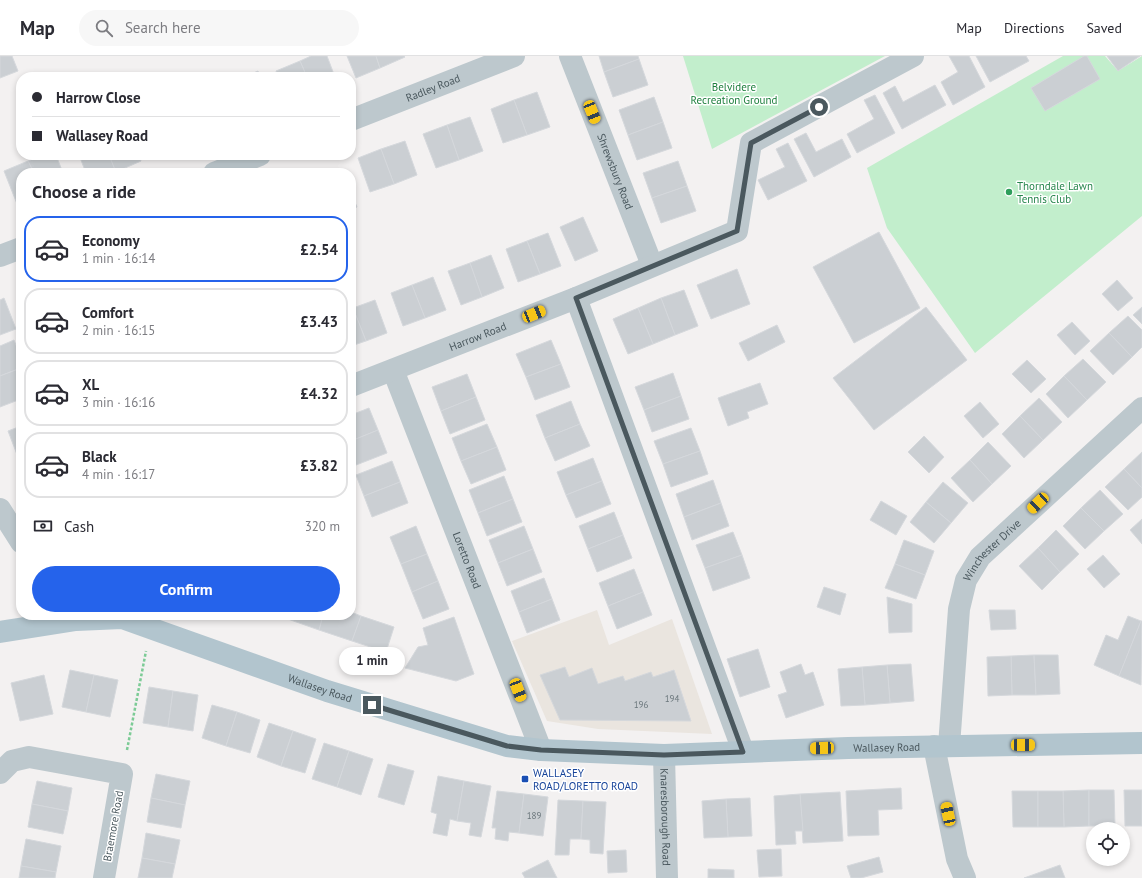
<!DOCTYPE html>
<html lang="en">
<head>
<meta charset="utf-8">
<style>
	:root { --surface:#fff; --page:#f7f7f7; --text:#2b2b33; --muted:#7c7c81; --line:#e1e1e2; --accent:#2563eb }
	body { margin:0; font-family:"PT Sans",sans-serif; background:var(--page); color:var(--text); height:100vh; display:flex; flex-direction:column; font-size:15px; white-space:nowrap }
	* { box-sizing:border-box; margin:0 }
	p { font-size:13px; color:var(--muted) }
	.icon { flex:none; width:22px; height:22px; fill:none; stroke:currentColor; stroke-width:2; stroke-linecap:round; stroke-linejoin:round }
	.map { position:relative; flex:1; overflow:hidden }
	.sheet { position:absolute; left:16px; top:112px; width:340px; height:452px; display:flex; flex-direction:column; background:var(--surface); border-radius:16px; box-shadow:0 2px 6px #0003 }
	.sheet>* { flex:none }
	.guide { position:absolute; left:16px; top:16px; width:340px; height:88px; border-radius:16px; box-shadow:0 2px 6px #0003; display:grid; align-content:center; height:88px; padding:0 16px; background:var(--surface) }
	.fabs { position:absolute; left:1086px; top:766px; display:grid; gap:8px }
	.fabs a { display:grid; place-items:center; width:44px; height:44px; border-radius:50%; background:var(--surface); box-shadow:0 2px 6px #0003; font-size:20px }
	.end { position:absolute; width:18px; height:18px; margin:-9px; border:5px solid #4a585e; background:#fff; box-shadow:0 0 0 2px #fff }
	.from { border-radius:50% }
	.bubble { position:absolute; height:28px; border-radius:14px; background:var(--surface); box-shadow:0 2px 6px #0003; font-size:13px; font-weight:700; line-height:28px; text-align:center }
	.car { position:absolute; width:12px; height:24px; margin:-12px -6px; border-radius:5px; box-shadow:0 0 3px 1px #0007; background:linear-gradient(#f5c518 24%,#345 0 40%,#f5c518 0 76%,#345 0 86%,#f5c518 0) }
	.guide b { display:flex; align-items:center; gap:14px; height:38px; font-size:15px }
	.guide b+b { border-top:1px solid var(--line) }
	.guide i { width:10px; height:10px; background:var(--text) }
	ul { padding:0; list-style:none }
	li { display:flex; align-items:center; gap:12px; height:66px; margin:0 8px 6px; padding:0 8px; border:2px solid var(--line); border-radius:16px }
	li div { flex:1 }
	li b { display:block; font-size:15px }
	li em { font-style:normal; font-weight:700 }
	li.selected { border-color:var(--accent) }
	li>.icon { width:36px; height:36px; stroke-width:1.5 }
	h2 { padding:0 16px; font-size:18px; line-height:48px }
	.pay { display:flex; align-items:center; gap:10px; height:44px; padding:0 16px; font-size:15px }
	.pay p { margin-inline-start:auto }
	.primary-button { display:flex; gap:8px; margin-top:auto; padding:8px 16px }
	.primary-button a { flex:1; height:46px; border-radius:24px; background:var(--accent); color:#fff; font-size:16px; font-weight:700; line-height:46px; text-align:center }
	header { display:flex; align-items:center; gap:24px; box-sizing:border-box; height:56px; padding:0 20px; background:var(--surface); border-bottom:1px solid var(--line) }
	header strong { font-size:19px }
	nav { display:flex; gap:22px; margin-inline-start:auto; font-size:14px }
	.search { width:280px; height:36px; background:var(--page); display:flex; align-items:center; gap:10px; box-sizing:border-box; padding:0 14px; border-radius:22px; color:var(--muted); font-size:15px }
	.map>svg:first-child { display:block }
</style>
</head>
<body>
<header>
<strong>Map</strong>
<div class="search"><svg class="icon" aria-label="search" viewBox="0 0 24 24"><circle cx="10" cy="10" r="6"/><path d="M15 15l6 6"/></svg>Search here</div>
<nav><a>Map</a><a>Directions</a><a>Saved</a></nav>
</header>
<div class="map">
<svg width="1142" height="822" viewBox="0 0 1142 822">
	<rect width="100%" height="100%" fill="#f3f1f1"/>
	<path fill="#eae5df" d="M597,554L609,589L672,563L712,678L598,673L547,665L512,585Z"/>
	<g fill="#c2eecc">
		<path d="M683,0H885L712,93Z"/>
		<path d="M1063,0H1105L1118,15L1142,0V160L975,297L887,172L867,112Z"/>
	</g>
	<g fill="#cbcfd3" stroke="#d5d8dc">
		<path d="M0,0H12L18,15L0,22Z"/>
		<path d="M311,0H327L335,21H307L300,5Z"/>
		<path d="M347,0H376L380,12L356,22Z"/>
		<path d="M376,0H404L405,1L380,12Z"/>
		<path d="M599,0H638L639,3L604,16Z"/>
		<path d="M949,0H969L985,31L953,49L941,26L958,16Z"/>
		<path d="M976,0H1026L1029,5L990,26Z"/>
		<path d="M1084,0H1087L1100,23L1045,55L1031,32Z"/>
		<path d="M1107,0H1140L1118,15Z"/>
		<path d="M639,3L648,29L613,41L604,16Z"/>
		<path d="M300,5L307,21H278L276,15Z"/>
		<path d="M258,15L260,21H244Z"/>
		<path d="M935,29L946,49L902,73L883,37L895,30L903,46Z"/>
		<path d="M537,36L550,71L527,79L514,44Z"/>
		<path d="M875,39L895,77L857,97L847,78L874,63L864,44Z"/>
		<path d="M654,41L663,66L628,79L619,54Z"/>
		<path d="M514,44L527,79L503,87L491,53Z"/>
		<path d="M470,61L483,95L459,104L447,69Z"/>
		<path d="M663,66L672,92L637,104L628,79Z"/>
		<path d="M447,69L459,104L436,112L423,78Z"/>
		<path d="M806,77L816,96L842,83L851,101L814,121L794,83Z"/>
		<path d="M405,85L417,119L394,128L381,93Z"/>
		<path d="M788,87L807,125L768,144L758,124L785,111L776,93Z"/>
		<path d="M381,93L394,128L370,136L358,102Z"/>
		<path d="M43,99H56L63,117H34L28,105Z"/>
		<path d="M79,99H109L116,116L86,117Z"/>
		<path d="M109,99H139L141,105L116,116Z"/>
		<path d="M28,105L34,117H21V153H19L4,115Z"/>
		<path d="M678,105L687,130L652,142L643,117Z"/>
		<path d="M687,130L696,155L661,167L652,142Z"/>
		<path d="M351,137L357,151L351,153Z"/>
		<path d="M583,161L598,195L575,205L560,171Z"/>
		<path d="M879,176L920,252L854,287L813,211Z"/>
		<path d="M548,177L561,210L540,218L527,185Z"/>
		<path d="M527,185L540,218L518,226L506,193Z"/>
		<path d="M491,199L504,232L482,241L470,207Z"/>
		<path d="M470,207L482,241L461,249L448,215Z"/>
		<path d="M737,213L750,248L711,263L697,229Z"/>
		<path d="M433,221L446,254L425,262L412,229Z"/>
		<path d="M1117,224L1133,242L1118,255L1102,238Z"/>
		<path d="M412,229L425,262L403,270L391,237Z"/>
		<path d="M684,234L698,270L675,279L661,242Z"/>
		<path d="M4,242L16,273L0,279V244Z"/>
		<path d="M661,242L675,279L653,288L638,252Z"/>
		<path d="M375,244L387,277L366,285L353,252Z"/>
		<path d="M926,251L967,304L874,374L833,322Z"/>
		<path d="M1142,251V268L1133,259Z"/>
		<path d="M351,252H353L366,285L351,290Z"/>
		<path d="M638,252L653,288L628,298L613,263Z"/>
		<path d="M1128,260L1142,274V291L1132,301L1109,277Z"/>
		<path d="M1072,266L1090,285L1075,299L1057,279Z"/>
		<path d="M777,269L785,286L748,305L739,287Z"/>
		<path d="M1109,277L1132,301L1113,319L1090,295Z"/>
		<path d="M14,284L21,302V312L0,320V290Z"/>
		<path d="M551,284L561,308L526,321L516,298Z"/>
		<path d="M1083,303L1106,326L1087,344L1064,320Z"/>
		<path d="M1027,304L1046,323L1031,337L1012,318Z"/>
		<path d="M561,308L570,331L535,344L526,321Z"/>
		<path d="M21,312V343L0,351V320Z"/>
		<path d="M673,317L681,340L644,354L635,331Z"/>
		<path d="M467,318L476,341L441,355L432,331Z"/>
		<path d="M1064,320L1087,344L1068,362L1046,338Z"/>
		<path d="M760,327L768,348L747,356L749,362L728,370L718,342Z"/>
		<path d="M681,340L689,363L652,376L644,354Z"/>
		<path d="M476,341L485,364L450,378L441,355Z"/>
		<path d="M1039,342L1062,366L1043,384L1020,360Z"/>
		<path d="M571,345L580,368L545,382L536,359Z"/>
		<path d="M980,346L999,368L983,382L964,360Z"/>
		<path d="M369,352L378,374L351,385V359Z"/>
		<path d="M1020,360L1043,384L1024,402L1002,378Z"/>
		<path d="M487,368L497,391L461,405L452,382Z"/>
		<path d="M580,368L590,390L555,405L545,382Z"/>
		<path d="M21,370V409L8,375Z"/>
		<path d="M691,372L700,395L663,408L654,385Z"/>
		<path d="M378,374L387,397L351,411V385Z"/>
		<path d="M924,380L944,401L929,417L908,396Z"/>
		<path d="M988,386L1011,410L992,428L970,404Z"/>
		<path d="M497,391L506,414L471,428L461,405Z"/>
		<path d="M700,395L708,418L671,431L663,408Z"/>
		<path d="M1142,396V432L1124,413Z"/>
		<path d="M593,402L602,425L566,439L557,416Z"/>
		<path d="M970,404L992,428L973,446L951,422Z"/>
		<path d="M392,405L400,426L364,440L356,419Z"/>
		<path d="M1124,413L1142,432V441L1128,454L1105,431Z"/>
		<path d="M504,420L513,443L478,457L469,434Z"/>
		<path d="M713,424L721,447L684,461L676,438Z"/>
		<path d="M602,425L611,448L576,462L566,439Z"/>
		<path d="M400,426L408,447L372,461L364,440Z"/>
		<path d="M943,426L968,447L951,467L926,446Z"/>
		<path d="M1100,434L1123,458L1104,475L1081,452Z"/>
		<path d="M513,443L522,466L487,480L478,457Z"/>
		<path d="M881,445L907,460L896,479L870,464Z"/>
		<path d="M926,446L951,467L934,487L910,466Z"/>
		<path d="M721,447L729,470L692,484L684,461Z"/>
		<path d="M1081,452L1104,475L1085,493L1063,470Z"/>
		<path d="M614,456L623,479L588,493L579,470Z"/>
		<path d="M1142,463V488L1130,474Z"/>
		<path d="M416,470L427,498L401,508L390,481Z"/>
		<path d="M524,470L533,493L498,507L489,484Z"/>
		<path d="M1056,474L1079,498L1060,516L1038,492Z"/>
		<path d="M733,476L742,499L705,512L696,489Z"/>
		<path d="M623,479L632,502L597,516L588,493Z"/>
		<path d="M904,484L934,495L925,519L895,508Z"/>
		<path d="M1038,492L1060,516L1042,534L1019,510Z"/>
		<path d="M533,493L542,516L507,530L498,507Z"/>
		<path d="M427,498L438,525L412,536L401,508Z"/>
		<path d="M742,499L750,522L713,535L705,512Z"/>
		<path d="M1103,499L1120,518L1104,532L1087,513Z"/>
		<path d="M895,508L925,519L916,543L885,532Z"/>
		<path d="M634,513L643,536L608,550L599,527Z"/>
		<path d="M544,522L552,543L519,556L511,535Z"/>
		<path d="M438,525L449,553L423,563L412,536Z"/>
		<path d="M824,531L846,538L840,559L817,551Z"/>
		<path d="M643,536L652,559L617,573L608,550Z"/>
		<path d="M887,541L912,548V576L889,577Z"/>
		<path d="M552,543L560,564L527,577L519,556Z"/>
		<path d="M989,554H1015L1016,573L991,574Z"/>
		<path d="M351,556L361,560L352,585L319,574L323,559H351Z"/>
		<path d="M286,559H323L319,574L285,562Z"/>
		<path d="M361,560L394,571L386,596L352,585Z"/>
		<path d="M1128,560L1141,565L1119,620L1094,609L1106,579L1118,584Z"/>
		<path d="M454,561L474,618L456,625L405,612L418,591L428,589L423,572Z"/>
		<path d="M1141,565H1142L1141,629L1119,620Z"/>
		<path d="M758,593L770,631L740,641L727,603Z"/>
		<path d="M1034,599L1036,639H1012L1011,600Z"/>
		<path d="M1034,599H1058L1060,638L1036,639Z"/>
		<path d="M1011,600L1012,639L988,640L987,601Z"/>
		<path d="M801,608L805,619L813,616L824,649L786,662L778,639L787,636L780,616Z"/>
		<path d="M911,608L914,645L890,647L887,609Z"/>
		<path d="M887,609L890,647L865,649L862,611Z"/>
		<path d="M565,611L569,621L592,612L598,628L623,620L625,625L651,616L653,621L674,614L691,665L560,664L540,619Z"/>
		<path d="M862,611L865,649L841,650L838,613Z"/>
		<path d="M70,614L94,619L86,656L62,651Z"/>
		<path d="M44,619L53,658L20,665L11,627Z"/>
		<path d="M94,619L118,624L110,661L86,656Z"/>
		<path d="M149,631L173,635L168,671L143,667Z"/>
		<path d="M173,635L198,639L193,675L168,671Z"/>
		<path d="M212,649L237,656L226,690L202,682Z"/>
		<path d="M237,656L260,664L250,697L226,690Z"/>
		<path d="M269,667L293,675L281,710L257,701Z"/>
		<path d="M293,675L316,683L305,717L281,710Z"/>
		<path d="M324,687L349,695L337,731L312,723Z"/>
		<path d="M349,695L373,703L361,739L337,731Z"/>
		<path d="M388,708L414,715L404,749L378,741Z"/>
		<path d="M156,718L190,725L185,749L151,742Z"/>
		<path d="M438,720L464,725L457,765L450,763L447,780L433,777L437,758L431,756Z"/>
		<path d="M37,725L72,732L68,755L32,748Z"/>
		<path d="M464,725L491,730L481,781L469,779L471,767L457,765Z"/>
		<path d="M901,732L902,753L878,754L879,779L848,780L846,735Z"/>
		<path d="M1089,734V770L1064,771L1063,735Z"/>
		<path d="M1089,734H1114L1115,770H1089Z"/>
		<path d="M1124,734H1142V770H1125Z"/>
		<path d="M497,735L524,738L519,777L509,776L508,785L495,783L496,772H492Z"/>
		<path d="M1012,735H1038V771H1013Z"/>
		<path d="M1038,735H1063L1064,771H1038Z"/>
		<path d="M840,736L843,785L803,787L800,738Z"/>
		<path d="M524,738L548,741L543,780L519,777Z"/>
		<path d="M800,738L803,775H795L796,788L776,789L774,740Z"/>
		<path d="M151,742L185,749L181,772L147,766Z"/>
		<path d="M750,742L752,780L728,781L726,743Z"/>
		<path d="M726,743L728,781L704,782L702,745Z"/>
		<path d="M558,744L583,745L581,783H570L569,799H555Z"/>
		<path d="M583,745L606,746L603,798L590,797V784L581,783Z"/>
		<path d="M32,748L68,755L63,778L28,771Z"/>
		<path d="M146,777L180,784L175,808L142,802Z"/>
		<path d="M26,783L61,790L56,816L21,810Z"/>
		<path d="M781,793L782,820L759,821L757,794Z"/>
		<path d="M626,794L627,816L608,817L607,795Z"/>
		<path d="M879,801L883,816L861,822H851L847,810Z"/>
		<path d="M142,802L175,808L172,822H138Z"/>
		<path d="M548,804L557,822H525L522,817Z"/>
		<path d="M1060,809L1065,822H1024Z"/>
		<path d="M21,810L56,816L55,822H19Z"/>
		<path d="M708,813L734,814V822H708Z"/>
	</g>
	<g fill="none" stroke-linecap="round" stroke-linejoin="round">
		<path stroke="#7ccb96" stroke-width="2.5" stroke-dasharray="3 2" stroke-linecap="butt" d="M127,694L146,595"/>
		<g stroke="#bdc8cd" stroke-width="22">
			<path id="s1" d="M570,0L652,209"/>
			<path id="s2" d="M351,64L514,0"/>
			<path d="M214,117L260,99"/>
			<path d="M0,200L21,192"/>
			<path d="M576,242L743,695"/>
			<path id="s3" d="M393,314L541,694"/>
			<path id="s4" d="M351,330L576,242L737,175L751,87L913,0"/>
			<path d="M0,453L21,486"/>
			<path d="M934,690L957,803L965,822"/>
			<path id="s5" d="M949,690L959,553L966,524L980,501L1142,352"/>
			<path id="s6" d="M664,699L667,822"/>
			<path d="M0,717L12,705L29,701L122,718L104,822"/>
		</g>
		<path stroke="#b2c5ce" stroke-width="22" id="s7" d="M0,576L76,564L122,562L327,635L507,690L541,694L664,699L848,692L1142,687"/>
	</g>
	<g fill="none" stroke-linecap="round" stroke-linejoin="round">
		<path stroke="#4a585e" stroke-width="5" d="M372,649L507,690L541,694L664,699L743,696L576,242L737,175L751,87L819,51"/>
	</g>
	<circle fill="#2e9e5b" stroke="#fff" stroke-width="1.5" cx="1009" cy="136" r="4"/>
	<rect fill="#1a4fb4" stroke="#fff" stroke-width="1.5" x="521" y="719" width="8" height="8" rx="2"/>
	<g text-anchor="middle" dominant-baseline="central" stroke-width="3" stroke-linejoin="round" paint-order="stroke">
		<g font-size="9" fill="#6a767b">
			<text x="672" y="642">194</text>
			<text x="641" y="648">196</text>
			<text x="534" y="759">189</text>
		</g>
		<g font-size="11" fill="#1c7e3c" stroke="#fff">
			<text x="734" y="31">Belvidere<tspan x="734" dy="13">Recreation Ground</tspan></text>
		</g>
		<g font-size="11" fill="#4a585e" stroke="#fff">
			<text stroke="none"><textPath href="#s2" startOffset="88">Radley Road</textPath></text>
			<text stroke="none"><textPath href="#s1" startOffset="124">Shrewsbury Road</textPath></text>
			<text stroke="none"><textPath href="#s4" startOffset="136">Harrow Road</textPath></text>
			<text stroke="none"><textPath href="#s5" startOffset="207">Winchester Drive</textPath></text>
			<text stroke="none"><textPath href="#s3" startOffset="204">Loretto Road</textPath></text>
			<text stroke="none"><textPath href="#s7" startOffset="333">Wallasey Road</textPath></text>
			<text stroke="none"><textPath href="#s7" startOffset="909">Wallasey Road</textPath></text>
			<text stroke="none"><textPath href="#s6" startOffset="62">Knaresborough Road</textPath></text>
			<text transform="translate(113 770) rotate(-80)">Braemore Road</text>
		</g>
		<g font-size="11" fill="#27864d" stroke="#fff" text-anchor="start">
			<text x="1017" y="130">Thorndale Lawn<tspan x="1017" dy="13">Tennis Club</tspan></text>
		</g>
		<g font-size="11" fill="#164399" stroke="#fff" text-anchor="start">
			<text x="533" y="717">WALLASEY<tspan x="533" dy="13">ROAD/LORETTO ROAD</tspan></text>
		</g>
	</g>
</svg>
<div class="fabs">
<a><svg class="icon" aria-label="locate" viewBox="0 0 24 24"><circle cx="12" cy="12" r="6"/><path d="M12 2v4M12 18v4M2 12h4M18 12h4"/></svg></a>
</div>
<i class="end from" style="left:819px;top:51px"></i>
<i class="end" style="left:372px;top:649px"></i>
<div class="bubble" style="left:339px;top:591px;width:66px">1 min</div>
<i class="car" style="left:592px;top:56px;rotate:158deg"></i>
<i class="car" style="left:534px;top:258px;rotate:68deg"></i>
<i class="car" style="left:1038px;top:447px;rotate:227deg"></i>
<i class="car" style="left:518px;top:634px;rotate:159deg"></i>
<i class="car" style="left:1023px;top:689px;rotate:90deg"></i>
<i class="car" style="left:822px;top:692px;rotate:268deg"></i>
<i class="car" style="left:948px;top:758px;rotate:348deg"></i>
<div class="guide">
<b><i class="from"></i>Harrow Close</b>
<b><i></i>Wallasey Road</b>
</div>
<section class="sheet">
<h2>Choose a ride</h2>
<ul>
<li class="selected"><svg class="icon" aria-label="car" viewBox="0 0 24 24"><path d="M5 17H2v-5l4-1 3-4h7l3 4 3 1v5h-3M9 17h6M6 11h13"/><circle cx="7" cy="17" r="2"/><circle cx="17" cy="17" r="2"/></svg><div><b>Economy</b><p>1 min · 16:14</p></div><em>£2.54</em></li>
<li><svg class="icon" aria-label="car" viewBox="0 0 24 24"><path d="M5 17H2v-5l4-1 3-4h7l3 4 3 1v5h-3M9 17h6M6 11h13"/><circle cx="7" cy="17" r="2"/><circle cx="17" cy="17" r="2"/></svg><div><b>Comfort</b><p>2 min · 16:15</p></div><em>£3.43</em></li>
<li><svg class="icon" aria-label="car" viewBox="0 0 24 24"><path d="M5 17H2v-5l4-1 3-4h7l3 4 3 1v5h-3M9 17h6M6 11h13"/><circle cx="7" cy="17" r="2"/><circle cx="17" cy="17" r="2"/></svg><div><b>XL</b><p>3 min · 16:16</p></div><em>£4.32</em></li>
<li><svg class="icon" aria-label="car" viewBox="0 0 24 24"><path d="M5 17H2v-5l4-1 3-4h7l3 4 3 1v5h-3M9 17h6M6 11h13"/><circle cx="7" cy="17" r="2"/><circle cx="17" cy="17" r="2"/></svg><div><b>Black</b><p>4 min · 16:17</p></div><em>£3.82</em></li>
</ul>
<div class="pay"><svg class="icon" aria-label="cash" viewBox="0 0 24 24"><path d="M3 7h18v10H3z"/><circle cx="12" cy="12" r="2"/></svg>Cash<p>320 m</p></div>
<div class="primary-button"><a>Confirm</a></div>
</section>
</div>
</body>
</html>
